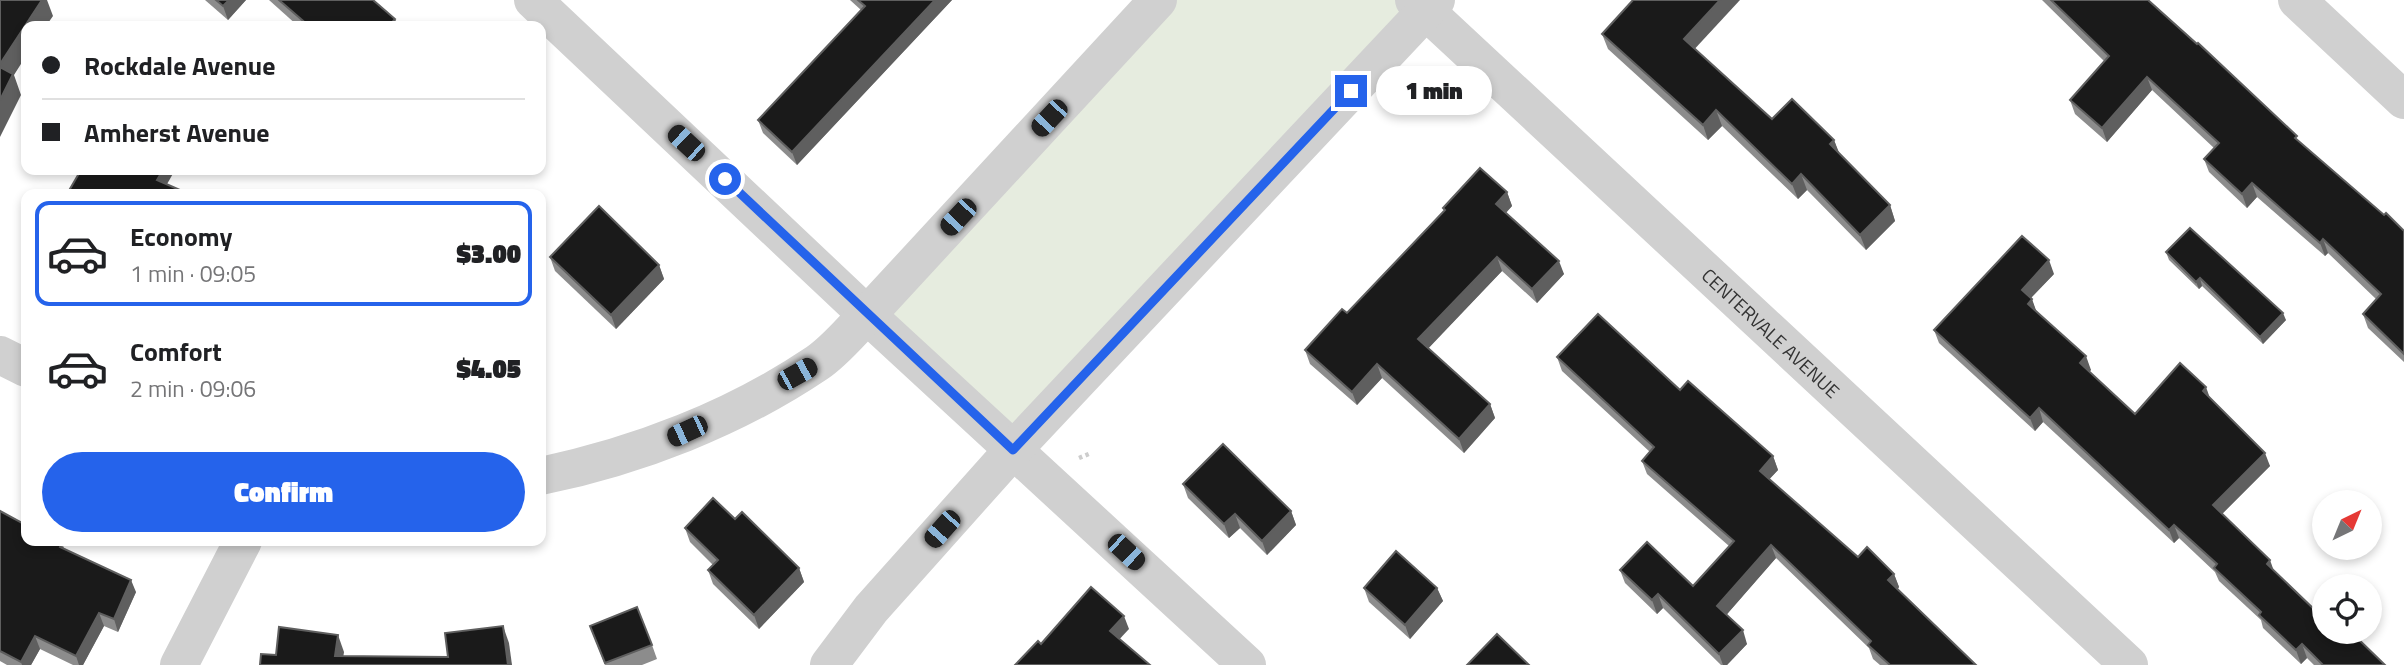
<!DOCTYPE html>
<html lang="en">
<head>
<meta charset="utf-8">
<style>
	:root { --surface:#fff; --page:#f6f6f6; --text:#202124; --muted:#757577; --line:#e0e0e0; --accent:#2563eb }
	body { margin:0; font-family:"Titillium Web",sans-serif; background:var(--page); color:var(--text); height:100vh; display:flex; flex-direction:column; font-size:26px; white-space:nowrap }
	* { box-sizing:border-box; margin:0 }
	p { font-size:23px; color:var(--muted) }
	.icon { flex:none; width:38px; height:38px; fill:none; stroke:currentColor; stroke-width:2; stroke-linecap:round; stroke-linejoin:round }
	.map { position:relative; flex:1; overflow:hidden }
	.sheet { position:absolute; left:21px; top:189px; width:525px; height:357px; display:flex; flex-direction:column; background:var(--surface); border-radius:14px; box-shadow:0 4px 10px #0003 }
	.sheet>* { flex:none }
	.hud { position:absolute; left:21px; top:21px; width:525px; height:154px; border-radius:14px; box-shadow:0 4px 10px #0003; display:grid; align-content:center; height:154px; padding:0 21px; background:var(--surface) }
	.needle { width:46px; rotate:43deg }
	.fabs { position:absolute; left:2312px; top:490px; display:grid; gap:14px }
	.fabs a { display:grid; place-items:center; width:70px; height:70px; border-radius:50%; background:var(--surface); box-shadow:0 4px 10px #0003; font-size:35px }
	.end { position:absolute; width:32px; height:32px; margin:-16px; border:9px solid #2563eb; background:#fff; box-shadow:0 0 0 4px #fff }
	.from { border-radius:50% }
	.bubble { position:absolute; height:49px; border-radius:24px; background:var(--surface); box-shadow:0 4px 10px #0003; font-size:23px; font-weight:800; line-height:49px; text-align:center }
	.car { position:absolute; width:21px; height:42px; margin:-21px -10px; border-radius:9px; box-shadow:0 0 5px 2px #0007; background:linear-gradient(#222 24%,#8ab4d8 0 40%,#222 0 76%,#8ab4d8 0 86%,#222 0) }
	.hud b { display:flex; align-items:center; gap:24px; height:66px; font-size:26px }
	.hud b+b { border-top:2px solid var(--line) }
	.hud i { width:18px; height:18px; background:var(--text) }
	ul { padding:12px 0 0; list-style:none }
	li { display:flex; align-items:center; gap:21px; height:105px; margin:0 14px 10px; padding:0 7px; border:4px solid transparent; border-radius:14px }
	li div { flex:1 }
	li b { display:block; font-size:26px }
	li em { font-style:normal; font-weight:800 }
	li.on { border-color:var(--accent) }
	li>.icon { width:63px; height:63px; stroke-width:1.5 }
	.cta { display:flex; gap:14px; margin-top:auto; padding:14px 21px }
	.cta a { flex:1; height:80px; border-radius:42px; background:var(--accent); color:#fff; font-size:28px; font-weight:800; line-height:80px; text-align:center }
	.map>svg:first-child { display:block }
</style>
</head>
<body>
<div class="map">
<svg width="2404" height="665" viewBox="0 0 2404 665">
	<rect width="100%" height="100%" fill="#fff"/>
	<path fill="#e6ecdf" d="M1158,0H1436L1013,450L867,315Z"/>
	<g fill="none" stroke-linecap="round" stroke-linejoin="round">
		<path stroke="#cdcdcd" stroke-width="4.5" stroke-dasharray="3.5 3.5" stroke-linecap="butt" d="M1079,458L1091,453"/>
		<g stroke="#d0d0d0" stroke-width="38">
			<path d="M533,0L867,315L1247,665"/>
			<path id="s1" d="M1414,0L2129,665"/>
			<path d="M2297,0L2404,100"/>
			<path d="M0,355L26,368"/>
			<path d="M541,476C637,456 734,419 817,363C835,351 851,331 867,315L1158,0"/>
			<path d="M179,665L243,541"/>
			<path d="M829,665L871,609L1013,450L1436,0"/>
		</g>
	</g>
	<g fill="#8c8c8c">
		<path d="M205,0H246L228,20Z"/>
		<path d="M269,0H373L398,26H298Z"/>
		<path d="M850,0H952L797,165L763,133L758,120L861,10Z"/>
		<path d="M2042,0H2148L2299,142L2384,215L2404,231V362L2368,328L2363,314L2376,299L2328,253L2325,256L2257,197L2247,208L2209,172L2204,159L2214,148L2152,90L2107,142L2075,114L2070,100L2104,61Z"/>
		<path d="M1602,34L1695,49L1772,119L1834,140L1839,154L1890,205L1895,221L1866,250L1807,190L1798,199L1722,126L1708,140L1608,49Z"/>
		<path d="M1507,192L1512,206L1506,213L1564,274L1537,303L1502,271L1428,348L1490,404L1495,418L1464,453L1382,378L1357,405L1310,364L1305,350L1347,313L1444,211L1443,208Z"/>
		<path d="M2166,252L2286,320L2263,344L2202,286L2199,289L2169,260Z"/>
		<path d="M550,257L659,265L664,279L616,329L555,271Z"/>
		<path d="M2054,274L2031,298L2036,311L2091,370L2089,372L2135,414L2210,398L2270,466L2222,514L2274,571L2318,613L2385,665H2314L2307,658L2301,664L2263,628L2261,620L2219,581L2215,572L2179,538L2174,543L2043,422L2035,431L1939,343L1934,330Z"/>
		<path d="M1557,357L1680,390L1773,456L1778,470L1769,479L1858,557L1894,574L1899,587L1898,589L1976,665H1880L1873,659L1869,648L1776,558L1726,615L1747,644L1727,665H1721L1663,608L1657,614L1625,583L1620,570L1693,586L1729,546L1647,474L1642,461L1650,452L1562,371Z"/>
		<path d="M1183,484L1291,511L1296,525L1267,555L1240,528L1229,538L1188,498Z"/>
		<path d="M0,511L62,543L64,548L136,592L118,632L104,626L83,665H73L40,649L31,665H7L0,661Z"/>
		<path d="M735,519L799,568L804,582L759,629L713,584L708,570L713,565L690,542L685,528Z"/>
		<path d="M1364,588H1437L1443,601L1410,639L1369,602Z"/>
		<path d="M590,626L652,645L657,659L642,665H605Z"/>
	</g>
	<g fill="#5f5f5f">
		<path d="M42,0H47L53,16L46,26H26V56L14,75L21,95L0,137V64Z"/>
		<path d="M229,0H246L228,20L223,6Z"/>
		<path d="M935,0H952L797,165L792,152Z"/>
		<path d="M1720,0H1740L1690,54L1684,39Z"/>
		<path d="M395,19L398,26H389Z"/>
		<path d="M2147,77L2152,90L2107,142L2102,128Z"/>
		<path d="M1716,110L1722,126L1708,140L1703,125Z"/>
		<path d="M1834,140L1840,155L1830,144Z"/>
		<path d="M163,170H175L162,193L157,180Z"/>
		<path d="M1801,174L1807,190L1798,199L1792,184Z"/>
		<path d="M2252,183L2257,197L2247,208L2242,194Z"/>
		<path d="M1507,192L1512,206L1501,218L1496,204Z"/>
		<path d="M1890,205L1895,221L1866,250L1860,235Z"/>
		<path d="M2323,239L2328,253L2325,256L2320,243Z"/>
		<path d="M1497,257L1502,271L1424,353L1418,339Z"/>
		<path d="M2049,260L2054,274L2026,303L2022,290Z"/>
		<path d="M1559,261L1564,274L1537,303L1532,289Z"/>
		<path d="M659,265L664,279L616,329L611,315Z"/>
		<path d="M2200,278L2202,286L2199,289L2196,282Z"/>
		<path d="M2032,299L2037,313L2028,304Z"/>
		<path d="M2283,313L2286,320L2263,344L2260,337Z"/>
		<path d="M2086,356L2091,370L2085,376L2080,363Z"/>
		<path d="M1377,364L1382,378L1357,405L1352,392Z"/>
		<path d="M2206,387L2211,401L2203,391Z"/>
		<path d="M1490,404L1495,418L1464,453L1459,439Z"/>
		<path d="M2039,408L2043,422L2035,431L2030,418Z"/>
		<path d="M2265,453L2270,466L2217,519L2213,505Z"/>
		<path d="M1773,456L1778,470L1765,484L1760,471Z"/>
		<path d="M1291,511L1296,525L1267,555L1262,541Z"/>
		<path d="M1235,514L1240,528L1229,538L1224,524Z"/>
		<path d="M2174,525L2179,538L2174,543L2169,530Z"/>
		<path d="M1771,545L1776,558L1722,620L1717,606Z"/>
		<path d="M2270,560L2275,574L2267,564Z"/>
		<path d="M799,568L804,582L759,629L754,615Z"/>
		<path d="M1894,574L1899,587L1893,594L1888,580Z"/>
		<path d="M131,580L136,592L118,632L114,619Z"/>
		<path d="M1437,588L1443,601L1410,639L1405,625Z"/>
		<path d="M1658,594L1663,608L1657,614L1652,600Z"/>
		<path d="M99,613L104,626L83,665H79L76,656Z"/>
		<path d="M1124,616L1129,629L1115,644L1110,631Z"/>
		<path d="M503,626L509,643L512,665H508Z"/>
		<path d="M1743,630L1747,644L1727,665H1723L1719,654Z"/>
		<path d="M338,635L344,652L342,665L335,656Z"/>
		<path d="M35,636L40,649L31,665H22L21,662Z"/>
		<path d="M2302,644L2307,658L2301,664L2296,650Z"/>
	</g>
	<g fill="#1a1a1a" stroke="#5f5f5f" stroke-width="2">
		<path d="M0,0H42L0,64Z"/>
		<path d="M216,0H229L223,6Z"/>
		<path d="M279,0H373L395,19L389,26H309Z"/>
		<path d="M858,0H935L792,152L758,120L865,6Z"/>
		<path d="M1633,0H1720L1684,39L1772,119L1792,99L1834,140L1830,144L1890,205L1860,235L1801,174L1792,184L1716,110L1703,125L1602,34Z"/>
		<path d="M2051,0H2148L2197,44L2198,43L2297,136L2295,138L2384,215L2386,213L2404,231V354L2363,314L2381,294L2323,239L2320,243L2252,183L2242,194L2204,159L2219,143L2147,77L2102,128L2070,100L2109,56Z"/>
		<path d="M0,67L13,74L0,100Z"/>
		<path d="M1480,168L1507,192L1496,204L1559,261L1532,289L1497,257L1418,339L1490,404L1459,439L1377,364L1352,392L1305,350L1342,309L1347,313L1445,210L1443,208Z"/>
		<path d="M81,170H163L157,180L189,194H67Z"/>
		<path d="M599,206L659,265L611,315L550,257Z"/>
		<path d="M2190,228L2283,313L2260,337L2200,278L2196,282L2166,252Z"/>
		<path d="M2022,236L2049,260L2022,290L2032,299L2028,304L2086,356L2080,363L2135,414L2180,363L2206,387L2203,391L2265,453L2213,505L2270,560L2267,564L2318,613L2324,606V632H2351L2385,665H2323L2302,644L2296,650L2259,615L2261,612L2214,568L2217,564L2174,525L2169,530L2039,408L2030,418L1934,330Z"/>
		<path d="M1598,314L1680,390L1688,381L1773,456L1760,471L1858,557L1867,547L1894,574L1888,580L1976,665H1890L1868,645L1871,641L1771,545L1717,606L1743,630L1719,654L1658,594L1652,600L1620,570L1647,542L1693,586L1734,541L1642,461L1654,447L1557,357Z"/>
		<path d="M1223,444L1291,511L1262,541L1235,514L1224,524L1183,484Z"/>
		<path d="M713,498L735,519L742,512L799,568L754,615L708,570L718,560L685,528Z"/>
		<path d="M0,511L26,525V541H57L62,543L60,547L131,580L114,619L99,613L76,656L35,636L21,662L0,651Z"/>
		<path d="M1396,551L1437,588L1405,625L1364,588Z"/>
		<path d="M1091,587L1124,616L1110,631L1150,665H1015L1038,641L1041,644Z"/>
		<path d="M637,607L652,645L605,663L590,626Z"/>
		<path d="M503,626L508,665H260L261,654L276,655L279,627L338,635L335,656L448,657L445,633Z"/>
		<path d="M1497,634L1529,665H1467Z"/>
	</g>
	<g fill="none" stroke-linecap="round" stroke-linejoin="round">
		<path stroke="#2563eb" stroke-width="9" d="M725,179L1013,450L1351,91"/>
	</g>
	<g text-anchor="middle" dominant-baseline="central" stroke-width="7" stroke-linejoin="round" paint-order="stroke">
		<g font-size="19" fill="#333" stroke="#fff">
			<text stroke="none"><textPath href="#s1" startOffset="488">CENTERVALE AVENUE</textPath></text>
		</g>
	</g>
</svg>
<div class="fabs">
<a><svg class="needle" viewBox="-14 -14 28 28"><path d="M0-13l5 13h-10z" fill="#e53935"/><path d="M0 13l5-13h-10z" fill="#757577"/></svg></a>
<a><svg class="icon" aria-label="locate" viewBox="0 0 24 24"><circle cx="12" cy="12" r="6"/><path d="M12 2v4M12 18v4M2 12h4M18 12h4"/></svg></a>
</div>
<i class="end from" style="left:725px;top:179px"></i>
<i class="end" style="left:1351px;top:91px"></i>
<div class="bubble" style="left:1376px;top:66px;width:116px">1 min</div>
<i class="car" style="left:1049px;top:118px;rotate:223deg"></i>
<i class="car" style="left:686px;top:143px;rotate:313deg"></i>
<i class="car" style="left:958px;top:217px;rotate:223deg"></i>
<i class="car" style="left:797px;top:374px;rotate:61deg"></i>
<i class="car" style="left:687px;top:431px;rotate:245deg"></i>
<i class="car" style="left:942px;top:529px;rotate:222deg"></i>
<i class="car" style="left:1126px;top:552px;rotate:133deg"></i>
<div class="hud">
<b><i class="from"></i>Rockdale Avenue</b>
<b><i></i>Amherst Avenue</b>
</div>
<section class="sheet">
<ul>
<li class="on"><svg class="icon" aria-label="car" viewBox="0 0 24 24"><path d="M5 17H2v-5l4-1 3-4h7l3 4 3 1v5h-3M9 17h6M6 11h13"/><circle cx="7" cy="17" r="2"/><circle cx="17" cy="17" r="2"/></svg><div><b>Economy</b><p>1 min · 09:05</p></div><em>$3.00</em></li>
<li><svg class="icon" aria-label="car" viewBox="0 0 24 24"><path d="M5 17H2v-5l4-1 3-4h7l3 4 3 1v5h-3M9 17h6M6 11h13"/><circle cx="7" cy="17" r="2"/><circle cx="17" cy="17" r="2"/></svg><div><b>Comfort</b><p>2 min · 09:06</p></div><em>$4.05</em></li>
</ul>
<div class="cta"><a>Confirm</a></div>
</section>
</div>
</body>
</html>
